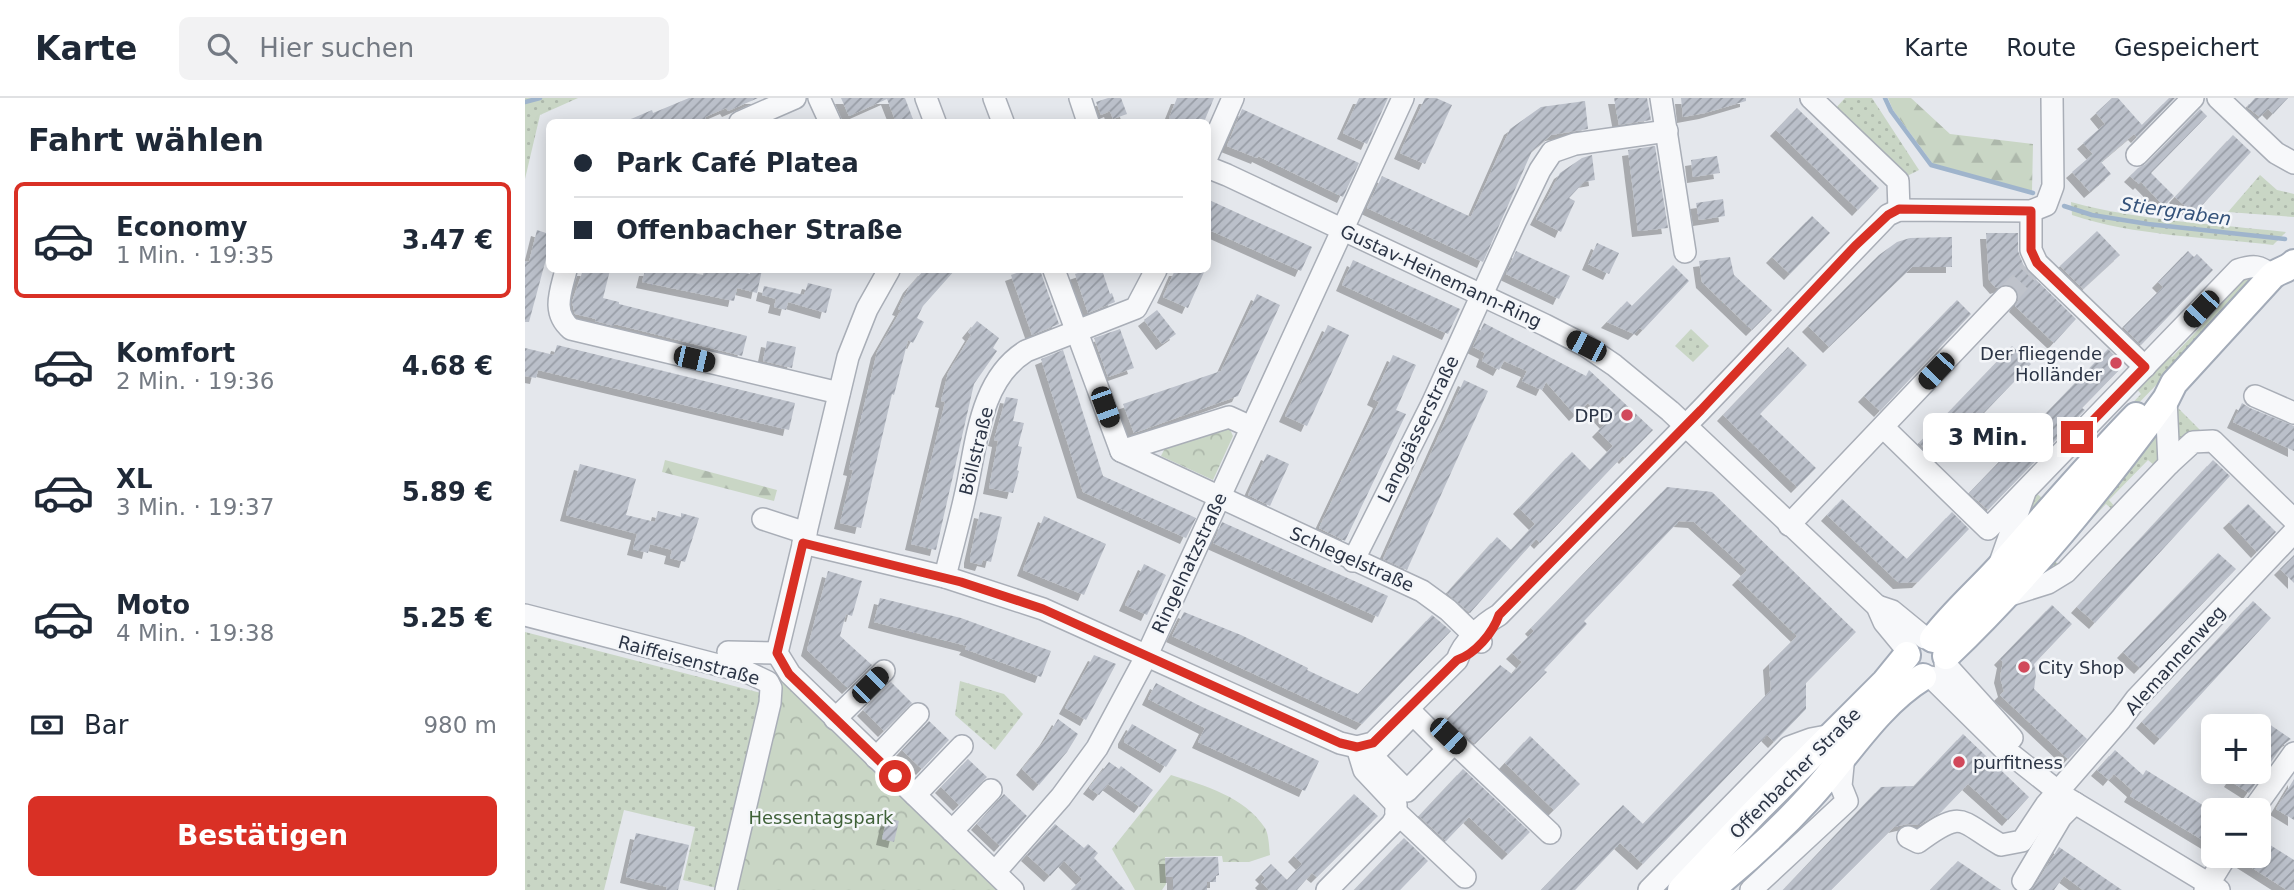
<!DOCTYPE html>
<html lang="de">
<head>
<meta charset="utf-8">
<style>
	:root { --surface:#fff; --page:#f2f2f3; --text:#1f2937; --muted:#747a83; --line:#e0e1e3; --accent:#d93025 }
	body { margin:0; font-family:"DejaVu Sans",sans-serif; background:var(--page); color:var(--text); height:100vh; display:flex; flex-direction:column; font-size:26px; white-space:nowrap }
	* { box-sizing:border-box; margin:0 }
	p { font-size:23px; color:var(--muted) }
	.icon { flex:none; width:38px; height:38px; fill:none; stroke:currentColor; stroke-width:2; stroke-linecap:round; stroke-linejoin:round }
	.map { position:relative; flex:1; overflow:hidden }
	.panel { display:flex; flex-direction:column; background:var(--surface); width:525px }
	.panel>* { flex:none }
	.guide { position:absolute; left:21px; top:21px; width:665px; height:154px; border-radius:10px; box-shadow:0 4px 18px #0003; display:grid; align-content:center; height:154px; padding:0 28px; background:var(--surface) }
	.buttons { position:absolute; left:1676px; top:616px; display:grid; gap:14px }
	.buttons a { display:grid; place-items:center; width:70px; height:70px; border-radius:10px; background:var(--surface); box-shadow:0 4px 18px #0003; font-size:35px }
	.end { position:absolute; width:32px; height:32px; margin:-16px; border:9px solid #d93025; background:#fff; box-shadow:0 0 0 4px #fff }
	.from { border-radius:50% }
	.bubble { position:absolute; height:49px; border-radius:10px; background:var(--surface); box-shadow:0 4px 18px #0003; font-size:23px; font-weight:700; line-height:49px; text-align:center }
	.car { position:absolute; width:21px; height:42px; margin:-21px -10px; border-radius:9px; box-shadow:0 0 5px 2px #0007; background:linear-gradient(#222 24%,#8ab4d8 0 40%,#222 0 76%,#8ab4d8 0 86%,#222 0) }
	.guide b { display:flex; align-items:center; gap:24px; height:66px; font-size:26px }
	.guide b+b { border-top:2px solid var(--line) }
	.guide i { width:18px; height:18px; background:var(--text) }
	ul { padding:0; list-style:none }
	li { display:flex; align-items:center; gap:21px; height:116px; margin:0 14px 10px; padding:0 14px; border:4px solid transparent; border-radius:10px }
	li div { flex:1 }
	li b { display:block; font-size:26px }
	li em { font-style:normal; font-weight:700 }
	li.on { border-color:var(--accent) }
	li>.icon { width:63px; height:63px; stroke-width:1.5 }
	h2 { padding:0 28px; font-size:32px; line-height:84px }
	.pay { display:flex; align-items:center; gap:18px; height:77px; padding:0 28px; font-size:26px }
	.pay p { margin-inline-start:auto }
	.button { display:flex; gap:14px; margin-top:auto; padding:14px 28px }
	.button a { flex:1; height:80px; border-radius:10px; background:var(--accent); color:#fff; font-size:28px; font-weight:700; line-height:80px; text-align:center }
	header { display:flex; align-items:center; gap:42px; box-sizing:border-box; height:98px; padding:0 35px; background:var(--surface); border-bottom:2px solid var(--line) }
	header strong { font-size:33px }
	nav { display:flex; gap:38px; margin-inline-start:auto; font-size:24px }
	.search { width:490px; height:63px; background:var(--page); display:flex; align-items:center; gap:18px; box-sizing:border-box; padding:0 24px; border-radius:10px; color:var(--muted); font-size:26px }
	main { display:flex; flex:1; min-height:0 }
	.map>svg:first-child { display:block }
</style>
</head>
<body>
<header>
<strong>Karte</strong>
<div class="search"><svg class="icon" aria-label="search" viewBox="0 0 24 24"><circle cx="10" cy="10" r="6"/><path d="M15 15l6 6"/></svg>Hier suchen</div>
<nav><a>Karte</a><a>Route</a><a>Gespeichert</a></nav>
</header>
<main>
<section class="panel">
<h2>Fahrt wählen</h2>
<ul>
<li class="on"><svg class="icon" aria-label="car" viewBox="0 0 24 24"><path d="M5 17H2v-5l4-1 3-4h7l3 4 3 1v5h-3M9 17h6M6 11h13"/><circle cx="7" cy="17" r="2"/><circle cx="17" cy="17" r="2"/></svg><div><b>Economy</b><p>1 Min. · 19:35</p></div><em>3.47 €</em></li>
<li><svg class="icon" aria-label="car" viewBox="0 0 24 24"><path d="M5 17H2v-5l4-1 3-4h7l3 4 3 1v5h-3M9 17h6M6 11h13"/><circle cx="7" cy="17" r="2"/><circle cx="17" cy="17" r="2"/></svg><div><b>Komfort</b><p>2 Min. · 19:36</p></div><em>4.68 €</em></li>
<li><svg class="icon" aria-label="car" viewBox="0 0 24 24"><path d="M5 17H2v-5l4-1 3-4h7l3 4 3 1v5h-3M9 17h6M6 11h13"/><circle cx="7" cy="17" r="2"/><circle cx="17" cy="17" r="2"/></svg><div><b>XL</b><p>3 Min. · 19:37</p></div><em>5.89 €</em></li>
<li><svg class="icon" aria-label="car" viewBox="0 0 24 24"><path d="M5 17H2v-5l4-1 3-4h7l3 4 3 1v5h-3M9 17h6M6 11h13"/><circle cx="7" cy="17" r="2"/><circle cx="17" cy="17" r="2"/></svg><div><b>Moto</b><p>4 Min. · 19:38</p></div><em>5.25 €</em></li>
</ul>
<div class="pay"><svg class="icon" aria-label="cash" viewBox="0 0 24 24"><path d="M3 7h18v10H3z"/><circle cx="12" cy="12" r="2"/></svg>Bar<p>980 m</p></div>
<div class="button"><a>Bestätigen</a></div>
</section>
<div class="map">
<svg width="1769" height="792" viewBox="0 0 1769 792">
	<defs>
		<pattern id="grass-dots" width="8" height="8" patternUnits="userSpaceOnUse" patternTransform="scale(1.75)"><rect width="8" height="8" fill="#c9d6c5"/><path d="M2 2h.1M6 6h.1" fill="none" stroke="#adb8ab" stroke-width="1.8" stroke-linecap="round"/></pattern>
		<pattern id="forest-firs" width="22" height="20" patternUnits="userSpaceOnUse" patternTransform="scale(1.75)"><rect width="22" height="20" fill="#c9d6c5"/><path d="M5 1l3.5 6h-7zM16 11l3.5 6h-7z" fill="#adb8ab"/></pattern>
		<pattern id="park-crowns" width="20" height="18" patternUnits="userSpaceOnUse" patternTransform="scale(1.75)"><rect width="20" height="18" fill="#c9d6c5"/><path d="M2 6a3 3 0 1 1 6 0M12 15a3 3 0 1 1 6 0" fill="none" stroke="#adb8ab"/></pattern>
		<pattern id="building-hatch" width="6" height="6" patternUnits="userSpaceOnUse" patternTransform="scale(1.75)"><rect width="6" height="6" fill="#bbc0ca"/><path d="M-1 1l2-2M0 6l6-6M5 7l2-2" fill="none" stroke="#989da6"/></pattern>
		<filter id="shadow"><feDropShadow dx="-6" dy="6" stdDeviation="0" flood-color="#0004"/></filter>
	</defs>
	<rect width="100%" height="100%" fill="#e4e7ec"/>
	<g fill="url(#grass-dots)">
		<path d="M0,0H53L15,17L0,81Z"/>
		<path d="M1320,0H1347L1394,72L1378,80L1309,12Z"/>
		<path d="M1735,77L1752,92L1769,96V119L1703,114Z"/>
		<path d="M1546,104C1616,123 1690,126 1761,134L1748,147C1681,139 1610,138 1547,117Z"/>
		<path d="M1727,178L1726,183L1693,216L1635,283L1504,419L1499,414L1510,394L1517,400L1616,296L1610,289L1642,255L1647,259L1685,219L1681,214L1715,180Z"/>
		<path d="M1166,231L1184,248L1168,264L1150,248Z"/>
		<path d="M1652,309L1680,337L1652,340L1650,323Z"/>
		<path d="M1633,322L1637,360L1630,368L1623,362L1584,402L1591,410L1588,412L1581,406L1529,462L1536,469L1501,482Z"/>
		<path d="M0,534L244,597L196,791L158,782L170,729L99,712L79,792H0Z"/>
		<path d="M435,583L479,596L498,616L470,652L430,617Z"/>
	</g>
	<g fill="url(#forest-firs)">
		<path d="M1363,0H1386L1425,36L1508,46L1507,93L1408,66L1368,12Z"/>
		<path d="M140,362L252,392L249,403L137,374Z"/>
	</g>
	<g fill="url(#park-crowns)">
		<path d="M703,327L708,338L688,382L636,358L640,350Z"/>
		<path d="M260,581L476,792H203L254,584Z"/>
		<path d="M646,677C679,687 720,699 740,730C744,737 744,749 745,757L724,764H698L697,758L640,759L641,786L637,792H610L587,751Z"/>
	</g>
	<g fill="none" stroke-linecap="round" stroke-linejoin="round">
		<g stroke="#9fb4cc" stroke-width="4.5">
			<path d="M1360,0L1366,13L1406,67L1508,95"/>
			<path d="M0,4L15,0"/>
			<path d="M1539,108L1567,117L1623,126L1760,141"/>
		</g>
	</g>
	<g fill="url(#building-hatch)" filter="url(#shadow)">
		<path d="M164,0H233L203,13L201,10L180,19L182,24H99L127,12L128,15Z"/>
		<path d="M316,0H380L389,24H371L362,1L324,18Z"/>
		<path d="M583,0H596L602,16L588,21L585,13L576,17L571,4Z"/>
		<path d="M652,0H689L679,24H654L644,20Z"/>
		<path d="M834,0H863L842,46L818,35Z"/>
		<path d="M900,0H911L927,7L900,66L875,55Z"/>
		<path d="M1089,0H1122L1126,22L1094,27Z"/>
		<path d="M1156,0H1221V3L1180,15L1158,19Z"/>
		<path d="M1587,0H1593L1617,27L1644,0H1650L1612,39L1609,36L1576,64L1586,76L1565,94L1547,74L1568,56L1558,45L1580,26L1571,15Z"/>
		<path d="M1730,0H1763L1748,16L1743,11L1735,19L1722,9Z"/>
		<path d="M1060,3L1063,31L1026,37L1007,53L958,164L842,110L857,78L946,119L985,31L1016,9Z"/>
		<path d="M1272,10L1354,90L1333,112L1251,32Z"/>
		<path d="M717,11L834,65L818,99L733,58L732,60L702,48Z"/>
		<path d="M1675,11L1682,18L1626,75L1649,98L1639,108L1616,84L1614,86L1605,78L1613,70L1621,66Z"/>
		<path d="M1708,37L1726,54L1669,116L1650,99Z"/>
		<path d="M1130,48L1143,130L1113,133L1103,52Z"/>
		<path d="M1067,57L1070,82L1059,84L1044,100L1050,103L1036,134L1011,121L1035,75L1057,60Z"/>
		<path d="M1192,58L1195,75L1168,79L1166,62Z"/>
		<path d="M682,101L787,149L776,173L682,131Z"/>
		<path d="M1198,101L1200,118L1174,122L1171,105Z"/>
		<path d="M1287,118L1305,135L1265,176L1247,159Z"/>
		<path d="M12,132L24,136V162L21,161L4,224H0V163L4,164Z"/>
		<path d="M1572,133L1595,157L1558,191L1535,168Z"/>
		<path d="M1461,135H1493V153L1500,171L1551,221L1529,245L1490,208L1494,201L1490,190L1483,186L1471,190L1464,182Z"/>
		<path d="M1427,139V169H1387L1304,249L1283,228L1354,157L1372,144L1385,140Z"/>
		<path d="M1072,145L1094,155L1084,176L1063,166Z"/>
		<path d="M991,153L1045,178L1034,201L981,176Z"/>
		<path d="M1663,153L1669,159L1672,156L1688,172L1616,247L1598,229L1638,189L1633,184Z"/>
		<path d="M1205,159L1209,177L1247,212L1227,232L1177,184L1174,163Z"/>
		<path d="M828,162L935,211L923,236L817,187Z"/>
		<path d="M1148,167L1164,183L1118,232L1115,230L1109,236L1082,224L1102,203L1107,208Z"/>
		<path d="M58,172H85L78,200L94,204V206L222,238L217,258L89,226V228L70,223L71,221L50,216L47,204Z"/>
		<path d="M120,172H155L178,177L179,172H207L225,176L226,172H237L232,195L212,190L209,203L117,184Z"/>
		<path d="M399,172H430L398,208L392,220L399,224L388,245L383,242L369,297L367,296L336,430L315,425L328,372L324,371L352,254L376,212L373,211L384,189Z"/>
		<path d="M500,172H515L534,226L507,237L486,177Z"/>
		<path d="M562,172H577L585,196L587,195L590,204L563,215L550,176Z"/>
		<path d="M650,172H680L663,210L638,199Z"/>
		<path d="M283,185L307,191L301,215L263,204L261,212L249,209L251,201L237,197L239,188L279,197Z"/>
		<path d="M732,196L755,207L713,298L609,335L598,306L696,273Z"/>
		<path d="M1432,202L1446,216L1355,313L1339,298Z"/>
		<path d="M632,212L651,236L637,246L619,222Z"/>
		<path d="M452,223L474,240L468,250L472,253L449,286L411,452L386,446L420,304L416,303L423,275L446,237L443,234Z"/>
		<path d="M959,225L1061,278L1064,272L1128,332L1100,360L1098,358L1015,445L1011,441L945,515L922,495L972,439L986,452L1010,426L994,410L1047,354L1065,372L1088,348L1073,333L1081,325L1063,305L1050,317L1021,284L1017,292L997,283L1002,273L979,263L974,272L957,263L960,255L948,249Z"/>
		<path d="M803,227L824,237L782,328L760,318Z"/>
		<path d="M595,231L609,270L583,279L569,240Z"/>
		<path d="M242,243L271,249L267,270L238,263Z"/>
		<path d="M32,247L270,305L264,332L13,272L11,280L0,278V250L29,257Z"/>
		<path d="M1487,248L1506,266L1412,364L1394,345Z"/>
		<path d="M1263,249L1282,267L1235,316L1291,370L1272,389L1198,317Z"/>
		<path d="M1583,251L1599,267L1557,310L1560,312L1463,412L1444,395Z"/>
		<path d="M538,252L578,378L671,420L661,440L558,394L516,261Z"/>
		<path d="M868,257L891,267L871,312L881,316L820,443L794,430L854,304L848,301Z"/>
		<path d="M939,282L963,293L882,472L858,461Z"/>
		<path d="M481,299L493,301L488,323L499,325L493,348L497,349L492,372L494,373L488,395L464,390L473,343L469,342Z"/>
		<path d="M1717,305L1725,310L1769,328V353L1708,324Z"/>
		<path d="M742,356L764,366L745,408L723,397Z"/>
		<path d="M1688,362L1705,378L1570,525L1552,509Z"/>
		<path d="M55,366L111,381L101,417L130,424L133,413L156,419V415L174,420L160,464L145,460L147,452L125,446L123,455L108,451L112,436L41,417Z"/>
		<path d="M1142,389L1187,394L1331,534L1281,585V611L1249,644L1242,637L1118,766L1095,745L1050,792H1016L1098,707L1118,726L1246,592L1244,566L1272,538L1213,481L1222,472L1169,424L1154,423L1059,523L1062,526L1019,572L1022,574L950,646L922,621L975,567L987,576L997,564L987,555L1009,533L1006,530Z"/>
		<path d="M1317,401L1382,461L1427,414L1444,431L1393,484L1374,485L1302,417Z"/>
		<path d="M1723,406L1751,434L1732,454L1704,424Z"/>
		<path d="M455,414L477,419L466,464L458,462L456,467L445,464V459Z"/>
		<path d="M519,418L581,446L559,497L498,472Z"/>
		<path d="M697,424L863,498L853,519L688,445Z"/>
		<path d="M1693,455L1711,471L1615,570L1598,554Z"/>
		<path d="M1769,457V485L1755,471Z"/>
		<path d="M619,466L641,477L622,517L600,507Z"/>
		<path d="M303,473L337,483L327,518L321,516L315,538L347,567L323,590L282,552Z"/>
		<path d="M355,500L436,520L526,553L516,579L440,551L442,548L349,524Z"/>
		<path d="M1728,503L1746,520L1635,641L1617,624Z"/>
		<path d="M1527,507L1547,526L1509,566L1511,577L1509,591L1562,641L1543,661L1475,597L1479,593L1475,579L1478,564L1475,561Z"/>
		<path d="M659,514L716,537L783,570L782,572L833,596L907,517L926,533L837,626L647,538Z"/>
		<path d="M569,557L591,566L561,622L540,610Z"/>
		<path d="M366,584L387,605L359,633L338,612Z"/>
		<path d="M631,585L673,607L794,663L780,693L673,644L680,630L623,601Z"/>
		<path d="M533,621L553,636L542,654L514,687L497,671L521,641Z"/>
		<path d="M404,623L424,642L397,671L377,652Z"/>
		<path d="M607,626L652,652L641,669L599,644V640Z"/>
		<path d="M1744,626L1766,641L1758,647L1724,695L1705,683L1711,674H1734V639Z"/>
		<path d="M1438,636L1504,699L1483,722L1443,686L1416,714L1394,727L1382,726L1369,729L1306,792H1258L1356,689L1389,688Z"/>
		<path d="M1005,638L1055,686L1029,712L980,665Z"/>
		<path d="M1590,652L1618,677L1621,672L1689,714V749L1605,698L1608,693L1589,676L1584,682L1572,672Z"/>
		<path d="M443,661L462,679L434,707L416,689Z"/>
		<path d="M584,664L594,671L596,668L628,692L615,709L583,686L574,697L564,690Z"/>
		<path d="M938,671L1005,734L983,756L944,719L921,743L894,718Z"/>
		<path d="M1769,681V722L1751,711Z"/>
		<path d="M479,696L502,718L475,748L452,726Z"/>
		<path d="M829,696L853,718L792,779L787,775L772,792H744L736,784L740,780L736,776L746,766L762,782L777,766L769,758Z"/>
		<path d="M362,720L374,723L369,744L357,741Z"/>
		<path d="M530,726L559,750L563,746L573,755L569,760L600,792H546L557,781L539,763L525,778L502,757Z"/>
		<path d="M111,735L164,747L153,792H141L142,789L101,779Z"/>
		<path d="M879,740L903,763L875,792H829Z"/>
		<path d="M1734,740L1769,762V792H1762L1713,761L1714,758H1734Z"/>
		<path d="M1534,749L1597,792H1558L1539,778L1529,792H1507Z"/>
		<path d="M693,759L694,777L691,778V784H682V792H648V779H641L640,760Z"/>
		<path d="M1433,763L1476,792H1405Z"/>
	</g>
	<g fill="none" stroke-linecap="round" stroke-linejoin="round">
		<path stroke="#bfc3cb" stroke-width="21" stroke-dasharray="21 10" stroke-linecap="butt" d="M1481,199L1505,173"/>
		<defs>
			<g id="minor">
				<path d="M294,0L305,24"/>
				<path d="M401,0L410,24"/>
				<path d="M469,0L478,24"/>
				<path d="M555,0L563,24"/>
				<path d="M1136,0L1160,154"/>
				<path d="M1286,0L1373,83L1374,112"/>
				<path d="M1693,0L1751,55L1769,65"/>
				<path d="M215,24L270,0"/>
				<path d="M1612,57L1668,0"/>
				<path d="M682,59L708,0"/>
				<path d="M682,69L702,77L1020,227L1061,248L1089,267L1145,313L1352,508L1359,524L1383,553"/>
				<path d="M1506,113V152L1512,165L1620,269"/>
				<path d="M41,172C36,193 26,214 46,231L314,295"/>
				<path d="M364,172L342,211L323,259L252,555L265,576L488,792"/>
				<path d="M529,172L596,353L897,493L923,512L956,544"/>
				<path d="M1730,298L1769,315"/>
				<path d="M1358,329L1463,431L1713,172C1728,167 1735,167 1747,178"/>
				<path d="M596,353L704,319L726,329"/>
				<path d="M1644,366L1668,344L1688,343L1769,422"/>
				<path d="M238,421L281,435"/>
				<path d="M1264,427L1481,199"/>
				<path d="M278,445L420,479L518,511L815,645L832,649L848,645L932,562C938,544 958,526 974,517L1176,312L1363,117L1374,112L1506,113L1521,107L1528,88L1527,0"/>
				<path d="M1476,462L1500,394"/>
				<path d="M828,463L907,306L991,122L1015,72L1027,54L1050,46L1142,33"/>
				<path d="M420,479C427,449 436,419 442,389C452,341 456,281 501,253L611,210L631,172"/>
				<path d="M1479,499L1523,485L1541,474L1644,366L1641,301"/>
				<path d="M1352,508L1367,513L1400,540"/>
				<path d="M0,517L224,575L243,584L246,590L245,605L201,792"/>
				<path d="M203,554L252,555"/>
				<path d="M1420,566L1487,640"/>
				<path d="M1406,579L1478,650L1540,699L1694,792"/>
				<path d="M888,616L923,651L882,693L847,658Z"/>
				<path d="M310,621L359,573"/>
				<path d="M918,634L1025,735"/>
				<path d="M351,660L393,616"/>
				<path d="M390,697L437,648"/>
				<path d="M1728,712L1769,655"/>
				<path d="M871,714L940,779"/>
				<path d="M427,733L466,692"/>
				<path d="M1383,739L1393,744C1439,710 1434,723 1476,747L1497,743L1521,707L1596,621L1611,601L1769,434"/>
				<path d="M470,774L536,699L572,650L622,557L878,0"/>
				<path d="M1498,783L1536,719L1550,705"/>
				<path d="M802,792L867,726L871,719V706L839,672L832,649"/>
				<path d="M1124,792L1264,649L1286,641L1307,637"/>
				<path d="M1226,792L1322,703L1316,688L1319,657"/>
				<path d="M1680,792L1701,758"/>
			</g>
			<g id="major">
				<path d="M1408,541C1428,515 1452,494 1474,470C1519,419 1563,367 1611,318"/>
				<path d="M1421,558C1503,480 1574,392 1641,301L1649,285L1747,178C1754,172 1762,172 1769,165"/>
				<path d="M1156,792L1230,714L1360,584L1382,557"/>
				<path d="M1185,792C1220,764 1253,734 1284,700C1321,660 1351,608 1398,579"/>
			</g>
		</defs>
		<use href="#minor" stroke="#a9aeb7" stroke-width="24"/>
		<use href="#major" stroke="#a3abb8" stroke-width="30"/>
		<use href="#minor" stroke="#f7f8fa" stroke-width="21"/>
		<use href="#major" stroke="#fff" stroke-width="26"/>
	</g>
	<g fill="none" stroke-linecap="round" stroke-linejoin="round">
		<path stroke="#d93025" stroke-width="9" d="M370,678L264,576L252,555L278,445L436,484L518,511L815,645L832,649L848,645L932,562C950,556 968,535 974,517L1176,312L1330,148L1363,117L1374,111L1506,113V152L1512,165L1620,269L1552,339"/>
	</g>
	<g fill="#d1495b" stroke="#f4f6f9" stroke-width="2.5">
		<circle cx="1591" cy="265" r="7"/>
		<circle cx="1102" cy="317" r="7"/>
		<circle cx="1499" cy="569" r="7"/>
		<circle cx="1434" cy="664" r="7"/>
	</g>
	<g text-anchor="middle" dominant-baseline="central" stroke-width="5" stroke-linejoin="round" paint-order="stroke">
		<g font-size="18" fill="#2b3445" stroke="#f4f6f9">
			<text transform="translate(916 178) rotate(25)">Gustav-Heinemann-Ring</text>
			<text transform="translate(893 331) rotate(-64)">Langgässerstraße</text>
			<text transform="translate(451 353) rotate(-76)">Böllstraße</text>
			<text transform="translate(827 461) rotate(24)">Schlegelstraße</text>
			<text transform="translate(664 465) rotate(-65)">Ringelnatzstraße</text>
			<text transform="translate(164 562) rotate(15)">Raiffeisenstraße</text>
			<text transform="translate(1650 562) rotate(-48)">Alemannenweg</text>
			<text transform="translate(1270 675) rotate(-45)">Offenbacher Straße</text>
		</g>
		<g font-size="18" fill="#2b3445" stroke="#f4f6f9" text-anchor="end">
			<text x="1577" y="255">Der fliegende<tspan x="1577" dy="21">Holländer</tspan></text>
			<text x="1088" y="317">DPD</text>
			<text x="1513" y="569" text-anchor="start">City Shop</text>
			<text x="1448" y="664" text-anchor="start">purfitness</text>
		</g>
		<g font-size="18" fill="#3f6138" stroke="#f4f6f9">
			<text x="296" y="719">Hessentagspark</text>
		</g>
		<g font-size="19" font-style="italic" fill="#34527a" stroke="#f4f6f9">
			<text transform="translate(1651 113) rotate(8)">Stiergraben</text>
		</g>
	</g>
</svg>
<div class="buttons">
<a>+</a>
<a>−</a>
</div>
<i class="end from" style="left:370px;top:678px"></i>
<i class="end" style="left:1552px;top:339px"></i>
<div class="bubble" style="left:1398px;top:315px;width:130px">3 Min.</div>
<i class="car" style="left:1676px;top:211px;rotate:223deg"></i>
<i class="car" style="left:1061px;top:248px;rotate:297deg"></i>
<i class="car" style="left:169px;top:261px;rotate:103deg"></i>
<i class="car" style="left:1411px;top:273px;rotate:223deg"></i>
<i class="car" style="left:580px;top:309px;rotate:160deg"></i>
<i class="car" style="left:345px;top:587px;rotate:45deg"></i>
<i class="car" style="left:923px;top:638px;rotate:134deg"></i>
<div class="guide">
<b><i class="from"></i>Park Café Platea</b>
<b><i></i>Offenbacher Straße</b>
</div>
</div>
</main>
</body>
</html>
